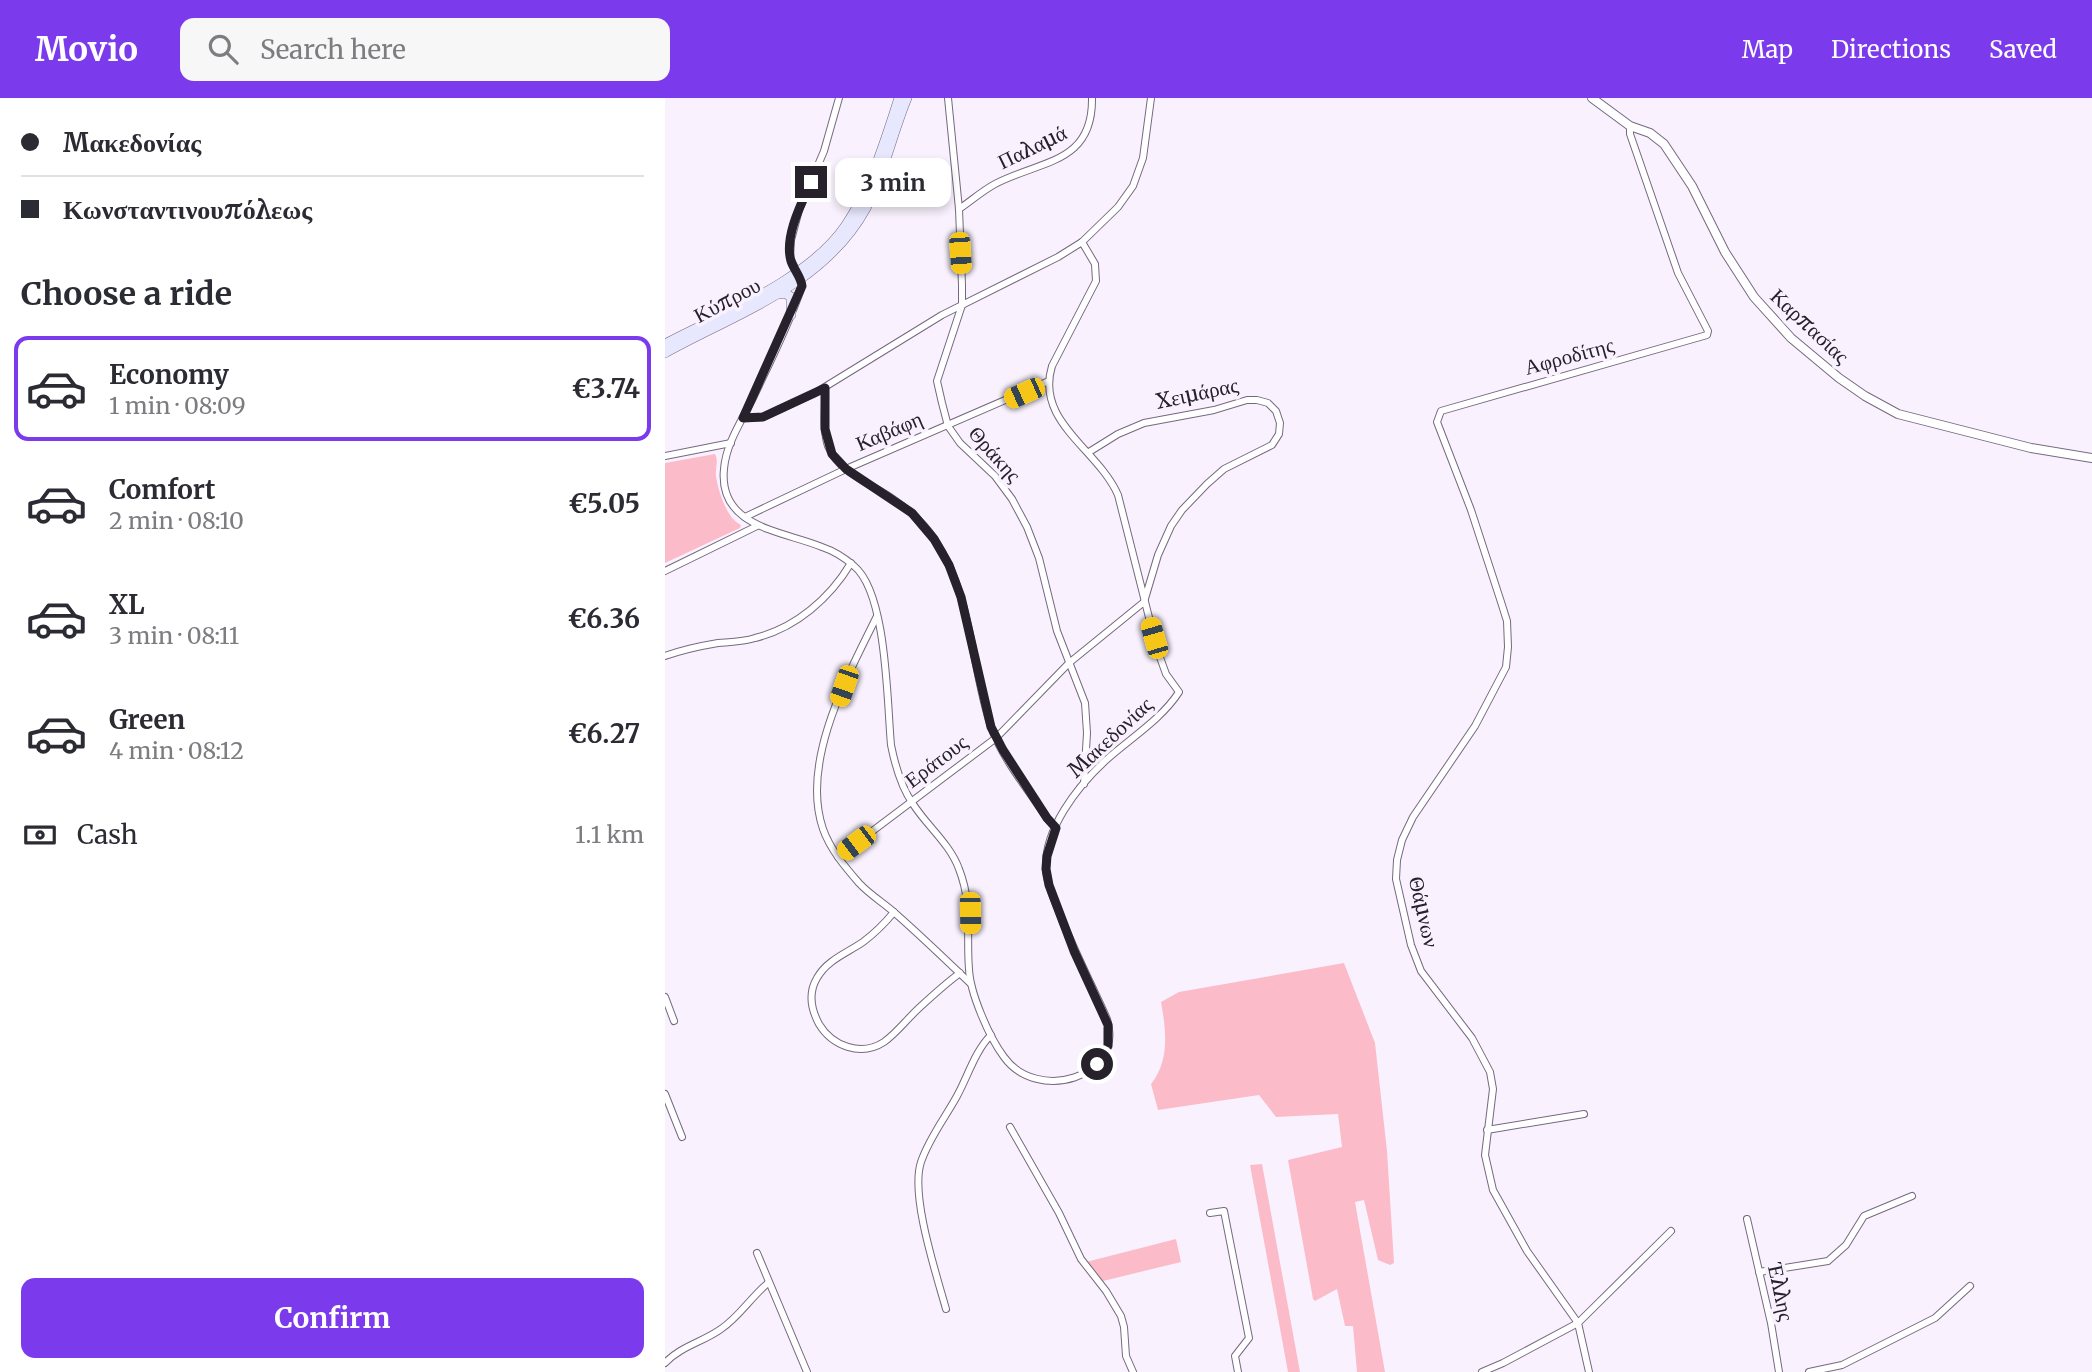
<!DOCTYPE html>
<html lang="en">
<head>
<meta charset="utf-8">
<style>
	:root { --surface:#fff; --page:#f7f7f7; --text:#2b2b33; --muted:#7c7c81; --line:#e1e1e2; --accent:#7c3aed }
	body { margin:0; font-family:Merriweather,serif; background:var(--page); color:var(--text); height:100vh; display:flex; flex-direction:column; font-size:26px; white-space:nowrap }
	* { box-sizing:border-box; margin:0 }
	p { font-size:23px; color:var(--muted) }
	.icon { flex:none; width:38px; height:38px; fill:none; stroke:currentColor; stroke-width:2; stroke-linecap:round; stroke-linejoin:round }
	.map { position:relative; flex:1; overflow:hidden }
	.side { display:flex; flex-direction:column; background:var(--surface); width:665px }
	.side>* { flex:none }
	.guide { display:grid; align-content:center; height:154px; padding:0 21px; background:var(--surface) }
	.end { position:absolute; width:32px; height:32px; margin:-16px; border:9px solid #27212b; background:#fff; box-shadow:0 0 0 4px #fff }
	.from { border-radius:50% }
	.bubble { position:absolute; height:49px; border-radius:14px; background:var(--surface); box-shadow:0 4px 10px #0003; font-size:23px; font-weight:700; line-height:49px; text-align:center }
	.car { position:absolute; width:21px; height:42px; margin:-21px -10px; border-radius:9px; box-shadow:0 0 5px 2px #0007; background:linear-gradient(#f5c518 24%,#345 0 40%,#f5c518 0 76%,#345 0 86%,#f5c518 0) }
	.guide b { display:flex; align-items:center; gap:24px; height:66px; font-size:26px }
	.guide b+b { border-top:2px solid var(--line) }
	.guide i { width:18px; height:18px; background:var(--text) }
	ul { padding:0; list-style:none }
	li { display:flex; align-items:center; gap:21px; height:105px; margin:0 14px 10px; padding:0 7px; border:4px solid transparent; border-radius:14px }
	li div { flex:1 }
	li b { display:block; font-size:26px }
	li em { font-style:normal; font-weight:700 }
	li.current { border-color:var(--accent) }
	li>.icon { width:63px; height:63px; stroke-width:1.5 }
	h2 { padding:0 21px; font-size:32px; line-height:84px }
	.pay { display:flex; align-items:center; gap:18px; height:77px; padding:0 21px; font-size:26px }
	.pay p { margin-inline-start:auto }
	.action { display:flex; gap:14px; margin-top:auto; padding:14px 21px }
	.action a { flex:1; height:80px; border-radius:14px; background:var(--accent); color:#fff; font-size:28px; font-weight:700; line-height:80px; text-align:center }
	header { display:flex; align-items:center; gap:42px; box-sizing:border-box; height:98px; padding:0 35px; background:var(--accent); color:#fff }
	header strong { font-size:33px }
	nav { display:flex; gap:38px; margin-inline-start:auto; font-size:24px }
	.search { width:490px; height:63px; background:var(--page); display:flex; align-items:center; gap:18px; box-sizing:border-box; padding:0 24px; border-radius:14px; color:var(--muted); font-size:26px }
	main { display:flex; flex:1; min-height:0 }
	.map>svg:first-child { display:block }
</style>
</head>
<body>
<header>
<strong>Movio</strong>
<div class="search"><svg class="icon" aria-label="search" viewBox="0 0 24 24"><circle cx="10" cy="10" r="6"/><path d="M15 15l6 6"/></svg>Search here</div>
<nav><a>Map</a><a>Directions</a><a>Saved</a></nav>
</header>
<main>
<section class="side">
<div class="guide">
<b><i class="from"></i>Μακεδονίας</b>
<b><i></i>Κωνσταντινουπόλεως</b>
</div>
<h2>Choose a ride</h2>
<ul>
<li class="current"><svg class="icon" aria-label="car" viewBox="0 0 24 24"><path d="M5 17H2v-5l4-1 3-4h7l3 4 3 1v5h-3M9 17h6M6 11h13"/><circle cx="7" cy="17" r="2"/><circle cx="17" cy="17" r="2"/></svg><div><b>Economy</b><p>1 min · 08:09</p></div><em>€3.74</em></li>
<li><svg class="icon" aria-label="car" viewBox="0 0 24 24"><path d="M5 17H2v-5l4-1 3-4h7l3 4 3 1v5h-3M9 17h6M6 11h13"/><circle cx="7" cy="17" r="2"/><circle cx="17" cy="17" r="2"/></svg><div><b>Comfort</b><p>2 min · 08:10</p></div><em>€5.05</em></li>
<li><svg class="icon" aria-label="car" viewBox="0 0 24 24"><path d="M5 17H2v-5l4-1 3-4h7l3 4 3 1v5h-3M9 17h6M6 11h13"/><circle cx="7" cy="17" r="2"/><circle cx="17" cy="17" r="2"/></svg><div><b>XL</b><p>3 min · 08:11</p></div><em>€6.36</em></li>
<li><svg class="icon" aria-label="car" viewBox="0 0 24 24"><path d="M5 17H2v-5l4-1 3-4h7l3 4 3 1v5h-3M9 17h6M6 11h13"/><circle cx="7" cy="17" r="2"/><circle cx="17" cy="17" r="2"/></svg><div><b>Green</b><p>4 min · 08:12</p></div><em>€6.27</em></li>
</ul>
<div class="pay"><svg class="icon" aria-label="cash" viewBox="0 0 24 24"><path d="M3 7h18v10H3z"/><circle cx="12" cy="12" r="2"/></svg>Cash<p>1.1 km</p></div>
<div class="action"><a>Confirm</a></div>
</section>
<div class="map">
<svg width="1427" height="1274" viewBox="0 0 1427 1274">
	<rect width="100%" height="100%" fill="#f9f2fe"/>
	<g fill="#fcbbc9">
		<path d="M50,356C54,364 50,370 51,378C53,393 62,421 76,427L75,430L0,465V365Z"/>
		<path d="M679,865L710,945L722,1053L729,1165L725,1167L713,1162L699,1102L690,1104L720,1274H692L688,1228H680L672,1191L650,1203L648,1201L623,1062L677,1049L673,1016L611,1019L594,997L493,1012L486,986C505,962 501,932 496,904L514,894Z"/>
		<path d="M597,1066L635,1274H623L585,1067Z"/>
		<path d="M511,1141L516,1164L438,1183L421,1164Z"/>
	</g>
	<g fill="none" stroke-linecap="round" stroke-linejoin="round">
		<defs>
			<g id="minor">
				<path d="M174,0L159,53L134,112L126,142L125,160L136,182V191C123,229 104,266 87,302C76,324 61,346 59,371C53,430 119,433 157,449C169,453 180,460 189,468C222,495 222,604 226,647C230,667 236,689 248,706C262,728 285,746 294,771C308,807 301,834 304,871C305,895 324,939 339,959C372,1005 460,980 442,921C426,885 408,851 394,814C389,801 382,787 381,773C378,732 412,689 440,663C464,641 496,622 514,594L501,576L492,551L453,397C433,351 370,324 387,268L431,183L430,166L417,144"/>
				<path d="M283,0L294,111L297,187V207L272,283L277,305L283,328L295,345L330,378L347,401L362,429L374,460L392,533L420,605L422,635L419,686"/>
				<path d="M294,111C306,103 317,93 330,86C376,62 428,66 427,0"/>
				<path d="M160,290C161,309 157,330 163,348C173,374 206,386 228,401C244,412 259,425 270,442C307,497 306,568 326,629C337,660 364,693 382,720L391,730"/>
				<path d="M78,320L98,319L150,295L277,217L393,159L417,144L453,109L468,88L478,60L486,0"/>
				<path d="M0,358L66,345"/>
				<path d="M80,419L181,371L384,283"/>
				<path d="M0,473L92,428"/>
				<path d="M212,518C183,577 135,664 158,731C165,751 180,769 194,785C205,797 219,805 231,816C256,838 281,862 305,885"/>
				<path d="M0,558C17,552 35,548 53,545C65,544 78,544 90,540C131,530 165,500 186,465"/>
				<path d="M173,759L331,640L404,565L479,504L493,457L506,428L517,412L542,386L559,371L607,347L614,336L615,325L611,313L603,305L592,302H582L549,312L479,325L453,336L424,354"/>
				<path d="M229,814C220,825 210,835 198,844C182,855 162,862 152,880C143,895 146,911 154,926C167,948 196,959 219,944C232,935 242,921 254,910C267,898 280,886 295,875"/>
				<path d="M0,899L9,923"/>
				<path d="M0,996L17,1039"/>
				<path d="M345,1029L394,1115L416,1161L441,1193L456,1218L459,1229L461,1258L468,1274"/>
				<path d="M822,1032L919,1016"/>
				<path d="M545,1115L559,1113L584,1240L570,1258L573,1274"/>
				<path d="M1082,1121L1106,1225L1114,1274"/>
				<path d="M92,1155L142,1274"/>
				<path d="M1094,1174L1163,1163L1181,1147L1199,1118L1247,1098"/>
				<path d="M281,1211C271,1175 245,1097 256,1064C264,1040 280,1020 292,998C303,978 310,953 326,937"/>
				<path d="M0,1265C16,1248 38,1244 56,1231C74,1219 86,1199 103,1185"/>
				<path d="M817,1274L838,1265L913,1225L1006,1133"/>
				<path d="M924,1274L913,1225L862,1153L828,1092L820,1057L828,991L825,974L807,940L756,873L746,847L731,781L732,762L737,742L748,719L810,628L841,569L843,549L842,523L836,504L806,412L772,324L776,313L1042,237L1043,233L1013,175L965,36V28"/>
				<path d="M1144,1274L1177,1267L1270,1220L1305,1188"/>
			</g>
			<path id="tertiary" d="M927,0L965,28L985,35L999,46L1027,88L1060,154L1089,199L1126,240L1174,280L1200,298L1233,316L1366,350L1427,360"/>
			<g id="secondary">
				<path d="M114,196L120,195L126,199V217"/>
				<path d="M0,246C57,216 145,181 181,127C206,90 220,43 234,0"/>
				<path d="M0,255C72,215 159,187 201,110C219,76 227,36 242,0"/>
			</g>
		</defs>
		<use href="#minor" stroke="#766881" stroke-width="8"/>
		<use href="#tertiary" stroke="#766881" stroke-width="10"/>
		<use href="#secondary" stroke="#766881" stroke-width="10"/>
		<use href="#minor" stroke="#fff" stroke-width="6"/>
		<use href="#tertiary" stroke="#fff" stroke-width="8"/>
		<use href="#secondary" stroke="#e7e7fd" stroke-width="9"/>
	</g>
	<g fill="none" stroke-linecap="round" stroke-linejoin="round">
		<path stroke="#27212b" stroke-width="9" d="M146,84C136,106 119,139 126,163C129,172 136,179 137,188L78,320L98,319L160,290V331L167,356L181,371L247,415L269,441L284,467L296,499L326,629L338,652L382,720L391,730L382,758L381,771L384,787L409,853L443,927V948L432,966"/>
	</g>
	<g text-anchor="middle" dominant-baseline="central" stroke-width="7" stroke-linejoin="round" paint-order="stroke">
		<g font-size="21" fill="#27212b" stroke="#f9f2fe">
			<text transform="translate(367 49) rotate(-26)">Παλαμά</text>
			<text transform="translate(62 202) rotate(-28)">Κύπρου</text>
			<text transform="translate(1145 228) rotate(43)">Καρπασίας</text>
			<text transform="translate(904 258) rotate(-15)">Αφροδίτης</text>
			<text transform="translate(532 295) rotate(-12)">Χειμάρας</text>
			<text transform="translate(224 333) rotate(-23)">Καβάφη</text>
			<text transform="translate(330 356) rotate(48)">Θράκης</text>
			<text transform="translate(445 639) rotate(-43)">Μακεδονίας</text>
			<text transform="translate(271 663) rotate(-37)">Εράτους</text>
			<text transform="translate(759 814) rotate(77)">Θάμνων</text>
			<text transform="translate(1116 1194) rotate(78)">Έλλης</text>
		</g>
	</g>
</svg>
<i class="end from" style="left:432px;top:966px"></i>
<i class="end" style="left:146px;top:84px"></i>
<div class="bubble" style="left:170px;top:60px;width:116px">3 min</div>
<i class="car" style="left:295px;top:155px;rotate:176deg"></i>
<i class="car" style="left:359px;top:295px;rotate:246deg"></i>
<i class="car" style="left:489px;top:540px;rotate:344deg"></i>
<i class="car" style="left:179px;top:588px;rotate:199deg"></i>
<i class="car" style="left:191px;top:745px;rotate:233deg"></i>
<i class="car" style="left:305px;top:815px;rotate:179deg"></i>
</div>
</main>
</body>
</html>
